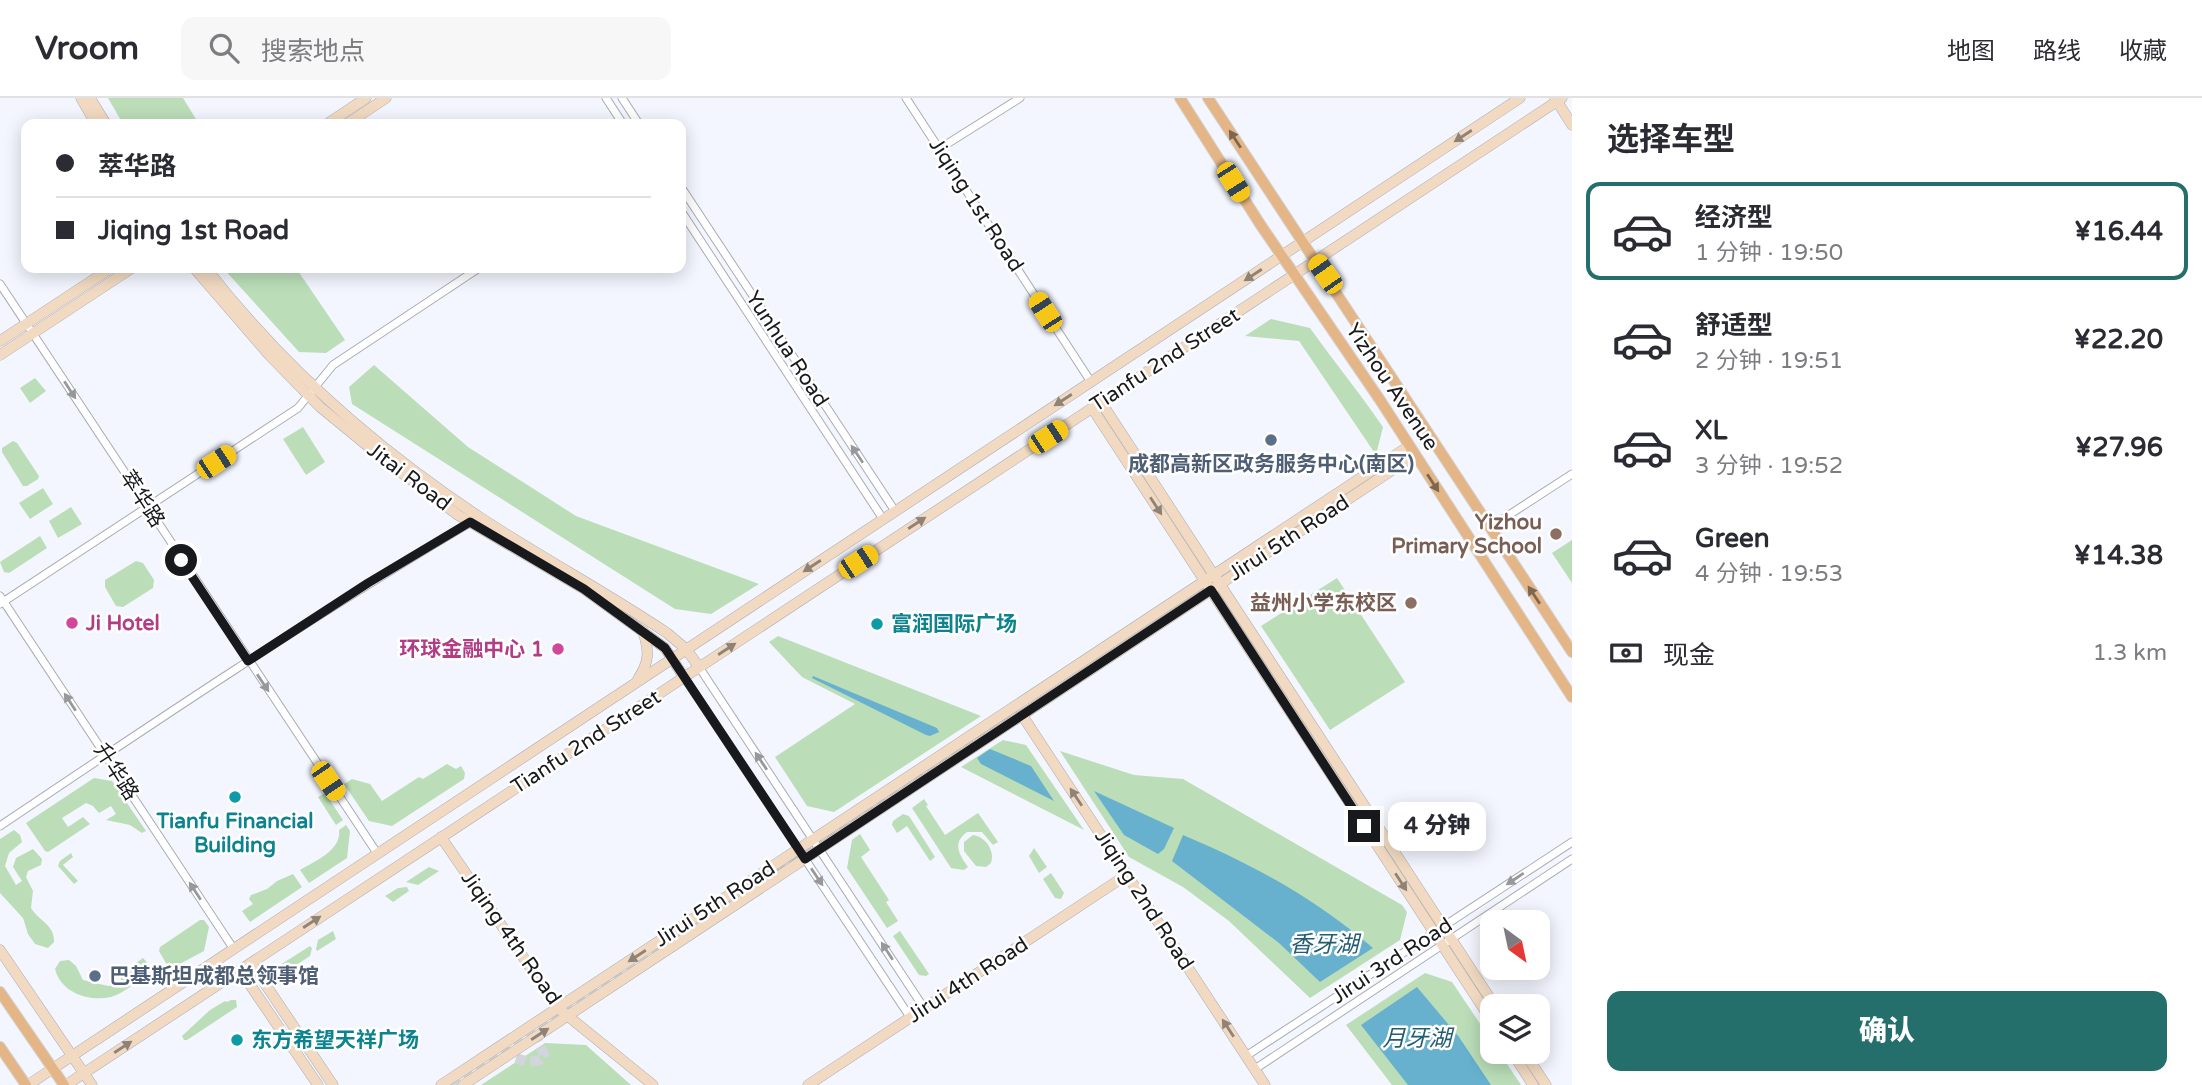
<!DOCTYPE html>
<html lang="zh">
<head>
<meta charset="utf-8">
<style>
	:root { --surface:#fff; --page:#f7f7f7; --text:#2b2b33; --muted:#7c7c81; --line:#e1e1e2; --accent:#246f6b }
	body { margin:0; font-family:"Varela Round","Noto Sans SC",sans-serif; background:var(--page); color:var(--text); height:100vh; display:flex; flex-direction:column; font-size:26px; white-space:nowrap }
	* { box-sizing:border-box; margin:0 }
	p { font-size:23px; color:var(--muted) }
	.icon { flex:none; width:38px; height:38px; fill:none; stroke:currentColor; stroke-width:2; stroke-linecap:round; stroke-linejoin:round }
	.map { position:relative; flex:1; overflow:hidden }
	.panel { display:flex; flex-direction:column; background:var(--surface); width:630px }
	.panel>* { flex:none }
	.hud { position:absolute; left:21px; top:21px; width:665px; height:154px; border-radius:14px; box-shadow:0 4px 18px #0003; display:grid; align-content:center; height:154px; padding:0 35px; background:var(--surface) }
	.needle { width:46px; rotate:147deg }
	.controls { position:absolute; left:1480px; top:812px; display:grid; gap:14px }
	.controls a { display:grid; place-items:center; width:70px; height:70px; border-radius:14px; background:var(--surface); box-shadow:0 4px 18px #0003; font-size:35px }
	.end { position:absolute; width:32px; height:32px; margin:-16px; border:9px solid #17191c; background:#fff; box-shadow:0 0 0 4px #fff }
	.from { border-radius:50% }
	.bubble { position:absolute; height:49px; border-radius:14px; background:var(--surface); box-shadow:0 4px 18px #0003; font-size:23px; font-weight:800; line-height:49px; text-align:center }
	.car { position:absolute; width:21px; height:42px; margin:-21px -10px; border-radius:9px; box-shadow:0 0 5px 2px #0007; background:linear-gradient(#f5c518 24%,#345 0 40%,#f5c518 0 76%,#345 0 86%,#f5c518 0) }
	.hud b { display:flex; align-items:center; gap:24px; height:66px; font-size:26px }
	.hud b+b { border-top:2px solid var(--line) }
	.hud i { width:18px; height:18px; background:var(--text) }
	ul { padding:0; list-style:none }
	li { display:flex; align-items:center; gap:21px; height:98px; margin:0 14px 10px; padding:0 21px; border:4px solid transparent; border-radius:14px }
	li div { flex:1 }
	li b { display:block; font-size:26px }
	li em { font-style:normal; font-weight:800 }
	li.selected { border-color:var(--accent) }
	li>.icon { width:63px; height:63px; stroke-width:1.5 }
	h2 { padding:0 35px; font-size:32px; line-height:84px }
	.pay { display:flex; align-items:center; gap:18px; height:77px; padding:0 35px; font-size:26px }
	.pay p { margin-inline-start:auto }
	.action { display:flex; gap:14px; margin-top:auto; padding:14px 35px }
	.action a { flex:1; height:80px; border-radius:14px; background:var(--accent); color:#fff; font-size:28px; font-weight:800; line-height:80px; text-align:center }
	header { display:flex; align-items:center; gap:42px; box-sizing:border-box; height:98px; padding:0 35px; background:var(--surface); border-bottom:2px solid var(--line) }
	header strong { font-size:33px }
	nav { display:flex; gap:38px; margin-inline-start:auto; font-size:24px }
	.search { width:490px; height:63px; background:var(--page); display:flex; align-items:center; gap:18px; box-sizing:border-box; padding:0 24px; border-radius:14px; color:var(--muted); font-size:26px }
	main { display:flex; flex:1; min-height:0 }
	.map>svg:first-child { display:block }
</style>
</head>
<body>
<header>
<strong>Vroom</strong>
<div class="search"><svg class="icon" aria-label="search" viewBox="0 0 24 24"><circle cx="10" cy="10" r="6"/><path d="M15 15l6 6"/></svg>搜索地点</div>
<nav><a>地图</a><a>路线</a><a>收藏</a></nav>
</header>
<main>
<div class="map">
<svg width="1572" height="987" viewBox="0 0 1572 987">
	<rect width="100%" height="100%" fill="#f3f6fe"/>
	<g fill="#bbdeb8">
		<path d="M108,0H183L199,26H123Z"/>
		<path d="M223,170H296L345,242L326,255L299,254Z"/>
		<path d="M1271,221L1310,230C1334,264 1360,295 1383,329L1376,357L1299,243L1245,238Z"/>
		<path d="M374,267L468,349L576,418L759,486L711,516L675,511L352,306L349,289Z"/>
		<path d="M35,280L46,293L30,305L20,290Z"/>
		<path d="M303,329L325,364L306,377L283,341Z"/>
		<path d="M13,343L17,345L39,378L38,381L27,388H23L2,354V350Z"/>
		<path d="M43,390L53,406L30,421L19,405Z"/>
		<path d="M71,409L82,426L58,440L49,423Z"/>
		<path d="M40,438L47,450L9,475L4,474L0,464Z"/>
		<path d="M1572,442V485L1552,455Z"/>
		<path d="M136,463L143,465L154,482L153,490L123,509L116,508L105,489V482Z"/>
		<path d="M1337,480L1405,584L1330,632L1261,528Z"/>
		<path d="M778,538L981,618L834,714L807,708L775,659L855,606L802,579L769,544Z"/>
		<path d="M1003,642L1026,647L1084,732L961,669Z"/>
		<path d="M1060,653L1134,677L1183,681L1402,807L1407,814L1400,842L1310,900L1229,823L1183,789L1129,759Z"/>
		<path d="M447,666L456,671L461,668L465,675L464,681L392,728L369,723L344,686L352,681L370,686L382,703L419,679L423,681Z"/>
		<path d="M94,680L112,683L146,733L142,735L130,727L106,722L116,716L111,708L99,715L93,708L86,705L62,720L68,729L83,719L90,726L48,754L45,753L26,725Z"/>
		<path d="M325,695L343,722L336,727L318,699Z"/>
		<path d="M924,701L928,707L926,708L945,737L978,715L998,744L993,747L982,734H967C952,745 959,756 968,769L964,772L951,770L912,710Z"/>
		<path d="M903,716L909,718L935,759L930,763L907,728L897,735L892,727L893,723Z"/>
		<path d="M346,727L350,733L347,760L309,785L300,772C315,763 342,752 339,732Z"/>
		<path d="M14,732L20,737L22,744L9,755L5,768L16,787L22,783L13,769L16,760L33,751L42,761L41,767L28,773L26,779L33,793L31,810C39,823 55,827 54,844L48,850L35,846L28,836L23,820L0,795V741Z"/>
		<path d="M860,736L870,752L861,759L889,802L886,804L898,823L887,830L847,770L852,742Z"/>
		<path d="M973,737C986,739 995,753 991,765L986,769L976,768L964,753V744Z"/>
		<path d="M1034,750L1047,769L1039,775L1029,758Z"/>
		<path d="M71,755L73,759L63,767L78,783L74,786L58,768L60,763Z"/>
		<path d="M429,769L439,773L418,787L406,784Z"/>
		<path d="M1051,775L1064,795L1061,801L1055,800L1043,781Z"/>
		<path d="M293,776L302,789L250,824L242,813L253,806L249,801L251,797L267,791L277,783Z"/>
		<path d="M407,789L409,793L393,804L385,798L398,790Z"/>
		<path d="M200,822H204L209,829L204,853L174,869L167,867L159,853L160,849Z"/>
		<path d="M333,833L336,841L317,853L316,851L318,842Z"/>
		<path d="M900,833L929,876L926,878L919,877L893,838Z"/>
		<path d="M310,848L312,850L310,858L289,872L280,867Z"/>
		<path d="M143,860L151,869L150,875C138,883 124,895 111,899C89,904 61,895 55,871L60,863L69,862L76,868L83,882L108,888L119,885L125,873Z"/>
		<path d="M1425,875L1452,884L1493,945V954H1499L1521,987H1392L1346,927Z"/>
		<path d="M231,902H236L237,909L187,942H184L182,938L210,912L225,903L227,904Z"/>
		<path d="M545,945L586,947L631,987H481Z"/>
	</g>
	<g fill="#67b1cf">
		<path d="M813,578L937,630L939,634L930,638L926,637L812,580Z"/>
		<path d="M990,651L1031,668L1054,703L981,666L977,660Z"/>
		<path d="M1094,693L1174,730L1164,751L1158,756L1124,737Z"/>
		<path d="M1183,737C1256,768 1312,799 1373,850L1320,884L1279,845L1172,763Z"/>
		<path d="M1417,889L1459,939L1491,987H1408L1361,927Z"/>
	</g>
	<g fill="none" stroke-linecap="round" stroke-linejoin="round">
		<g stroke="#d2d5dc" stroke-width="10" stroke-dasharray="10 5" stroke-linecap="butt">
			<path d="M1212,484L1493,915"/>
			<path d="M1518,954L1540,987"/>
			<path d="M516,960L529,964L540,962L544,956L533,933"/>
			<path d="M451,987L1019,611"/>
		</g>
		<defs>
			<g id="street">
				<path d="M606,0L623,26"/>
				<path d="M622,0L639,26"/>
				<path d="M906,0L1091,284"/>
				<path d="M939,51L1020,0"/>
				<path d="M681,89L895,413"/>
				<path d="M681,113L883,421"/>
				<path d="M0,186L377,755"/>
				<path d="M1489,430L1572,376"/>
				<path d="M0,498L233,850"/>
				<path d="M0,506L298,310L333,267L479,170"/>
				<path d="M699,569L924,910"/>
				<path d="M684,579L910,919"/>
				<path d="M0,728C156,623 311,519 473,423"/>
				<path d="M1246,958L1572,744"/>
				<path d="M1255,971L1572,761"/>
			</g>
			<g id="secondary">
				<path d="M81,0L96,26"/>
				<path d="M90,0L106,26"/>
				<path d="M1555,0L1572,27"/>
				<path d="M327,26L366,0"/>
				<path d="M347,26L386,0"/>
				<path d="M194,170L269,257L320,309L386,363L458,417L584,491L642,533L665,550L684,579"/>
				<path d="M206,170C282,268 378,352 481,420C542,460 606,494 667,535L686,551L699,569"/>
				<path d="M0,243L111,170"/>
				<path d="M0,257L132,170"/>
				<path d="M1101,304L1495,908"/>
				<path d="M1092,310L1493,925"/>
				<path d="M638,581C650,563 649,553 643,533"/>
				<path d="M1022,617L1265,987"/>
				<path d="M441,739L558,910L653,987"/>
				<path d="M0,852L92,987"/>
				<path d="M251,865L333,987"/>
				<path d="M240,872L318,987"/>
				<path d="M1512,954L1533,987"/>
				<path d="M1524,954L1546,987"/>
				<path d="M28,987L1520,0"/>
				<path d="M66,987L1562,0"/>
				<path d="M441,987L1409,348"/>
				<path d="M463,987L1415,357"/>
				<path d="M808,987L1128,776"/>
			</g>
			<g id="primary">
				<path d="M1180,0L1260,126L1380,302L1572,599"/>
				<path d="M1208,0L1572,554"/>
				<path d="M0,894L64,987"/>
				<path d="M0,949L26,987"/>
			</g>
		</defs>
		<use href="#street" stroke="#a8acb5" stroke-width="9"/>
		<use href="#secondary" stroke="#a8acb5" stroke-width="11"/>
		<use href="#primary" stroke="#d5d6d6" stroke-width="12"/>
		<use href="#street" stroke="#fff" stroke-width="7"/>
		<use href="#secondary" stroke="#f2dac2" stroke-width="10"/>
		<use href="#primary" stroke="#e4b586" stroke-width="10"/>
	</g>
	<defs><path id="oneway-solid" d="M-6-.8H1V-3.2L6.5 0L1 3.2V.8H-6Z" transform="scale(1.75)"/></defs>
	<g fill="#8f8377">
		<use href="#oneway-solid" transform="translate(1463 38) rotate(147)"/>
		<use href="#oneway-solid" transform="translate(1253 177) rotate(147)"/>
		<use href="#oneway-solid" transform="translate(1063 302) rotate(147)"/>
		<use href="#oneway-solid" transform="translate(1156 408) rotate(57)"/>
		<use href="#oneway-solid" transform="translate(917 425) rotate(-33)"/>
		<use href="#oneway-solid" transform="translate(812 468) rotate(147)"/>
		<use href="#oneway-solid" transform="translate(727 551) rotate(-33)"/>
		<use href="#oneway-solid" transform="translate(1076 699) rotate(-124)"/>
		<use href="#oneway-solid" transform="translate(1401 784) rotate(57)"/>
		<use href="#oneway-solid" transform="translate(312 824) rotate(-33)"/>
		<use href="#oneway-solid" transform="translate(637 858) rotate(147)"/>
		<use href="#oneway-solid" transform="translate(1228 930) rotate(-123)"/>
		<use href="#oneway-solid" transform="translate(540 936) rotate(-33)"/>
		<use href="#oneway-solid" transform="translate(123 949) rotate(-33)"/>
	</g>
	<g fill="#7e6751">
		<use href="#oneway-solid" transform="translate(1235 41) rotate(-123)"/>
		<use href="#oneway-solid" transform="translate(1433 385) rotate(57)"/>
		<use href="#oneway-solid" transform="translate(1534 497) rotate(-124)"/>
	</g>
	<g fill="#979899">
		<use href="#oneway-solid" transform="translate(70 292) rotate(57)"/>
		<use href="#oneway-solid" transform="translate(857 356) rotate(-124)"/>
		<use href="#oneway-solid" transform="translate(263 585) rotate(56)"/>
		<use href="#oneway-solid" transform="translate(70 604) rotate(-123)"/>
		<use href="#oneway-solid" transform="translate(761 663) rotate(-124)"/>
		<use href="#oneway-solid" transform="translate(817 779) rotate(56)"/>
		<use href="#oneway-solid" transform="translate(1515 781) rotate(146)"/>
		<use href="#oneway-solid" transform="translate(195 793) rotate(-123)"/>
		<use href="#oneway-solid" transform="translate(887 853) rotate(-123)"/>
	</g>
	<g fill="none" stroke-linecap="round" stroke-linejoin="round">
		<path stroke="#17191c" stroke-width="9" d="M181,462L248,563L368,485L470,424L584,491L665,550L805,761L1211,492L1364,728"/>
	</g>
	<g fill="#5c6f8a" stroke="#fff" stroke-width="2.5">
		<circle cx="1271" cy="342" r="7"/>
		<circle cx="95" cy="878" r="7"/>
	</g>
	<g fill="#8d6e63" stroke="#fff" stroke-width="2.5">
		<circle cx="1556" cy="436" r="7"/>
		<circle cx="1411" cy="505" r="7"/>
	</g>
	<g fill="#d1479c" stroke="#fff" stroke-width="2.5">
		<circle cx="72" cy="525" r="7"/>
		<circle cx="558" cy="551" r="7"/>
	</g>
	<g fill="#0f9aa8" stroke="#fff" stroke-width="2.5">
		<circle cx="877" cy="526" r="7"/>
		<circle cx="235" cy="699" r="7"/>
		<circle cx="237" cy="942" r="7"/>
	</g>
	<g text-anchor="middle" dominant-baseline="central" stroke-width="5" stroke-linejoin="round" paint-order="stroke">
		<g font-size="21" fill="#17191c" stroke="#fff">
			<text transform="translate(976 107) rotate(57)">Jiqing 1st Road</text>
			<text transform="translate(787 251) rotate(57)">Yunhua Road</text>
			<text transform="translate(1165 262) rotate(-33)">Tianfu 2nd Street</text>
			<text transform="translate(1392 289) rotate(56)">Yizhou Avenue</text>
			<text transform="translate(409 379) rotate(37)">Jitai Road</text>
			<text transform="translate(142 401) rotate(57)">萃华路</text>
			<text transform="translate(1289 440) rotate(-33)">Jirui 5th Road</text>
			<text transform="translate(586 644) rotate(-33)">Tianfu 2nd Street</text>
			<text transform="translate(116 674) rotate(57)">升华路</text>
			<text transform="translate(1144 802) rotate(57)">Jiqing 2nd Road</text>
			<text transform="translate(715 806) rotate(-33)">Jirui 5th Road</text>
			<text transform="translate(511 840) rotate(55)">Jiqing 4th Road</text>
			<text transform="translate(1392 863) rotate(-33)">Jirui 3rd Road</text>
			<text transform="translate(968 882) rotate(-33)">Jirui 4th Road</text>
		</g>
		<g font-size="21" font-weight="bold" fill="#4e5e75" stroke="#fff">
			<text x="1271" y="366">成都高新区政务服务中心(南区)</text>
			<text x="109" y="878" text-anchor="start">巴基斯坦成都总领事馆</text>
		</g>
		<g font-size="21" font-weight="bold" fill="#785e54" stroke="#fff" text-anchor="end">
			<text x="1542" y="424">Yizhou<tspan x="1542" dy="24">Primary School</tspan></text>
			<text x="1397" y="505">益州小学东校区</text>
		</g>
		<g font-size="21" font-weight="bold" fill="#b23c85" stroke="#fff" text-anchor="start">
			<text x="86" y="525">Ji Hotel</text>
			<text x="544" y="551" text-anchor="end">环球金融中心 1</text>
		</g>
		<g font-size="21" font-weight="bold" fill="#0d838f" stroke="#fff" text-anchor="start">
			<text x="891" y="526">富润国际广场</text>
			<text x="235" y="723" text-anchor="middle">Tianfu Financial<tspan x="235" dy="24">Building</tspan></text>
			<text x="251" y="942">东方希望天祥广场</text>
		</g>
		<g font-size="23" font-style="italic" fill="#225d72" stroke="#fff">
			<text x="1324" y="847">香牙湖</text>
			<text x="1417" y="941">月牙湖</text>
		</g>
	</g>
</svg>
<div class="controls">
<a><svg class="needle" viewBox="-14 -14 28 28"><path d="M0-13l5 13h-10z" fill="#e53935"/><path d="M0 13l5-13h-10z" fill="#7c7c81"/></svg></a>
<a><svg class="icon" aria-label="layers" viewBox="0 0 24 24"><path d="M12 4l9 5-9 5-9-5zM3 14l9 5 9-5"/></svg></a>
</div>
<i class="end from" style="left:181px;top:462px"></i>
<i class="end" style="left:1364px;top:728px"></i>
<div class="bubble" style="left:1388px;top:704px;width:98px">4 分钟</div>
<i class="car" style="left:1233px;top:84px;rotate:148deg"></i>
<i class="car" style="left:1325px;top:176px;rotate:325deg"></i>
<i class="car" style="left:1045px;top:214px;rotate:327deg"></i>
<i class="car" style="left:1048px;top:339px;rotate:57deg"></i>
<i class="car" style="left:216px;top:364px;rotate:57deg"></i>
<i class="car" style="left:858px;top:464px;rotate:57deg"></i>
<i class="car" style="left:328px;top:683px;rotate:146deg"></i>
<div class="hud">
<b><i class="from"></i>萃华路</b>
<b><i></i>Jiqing 1st Road</b>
</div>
</div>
<section class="panel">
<h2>选择车型</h2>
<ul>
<li class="selected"><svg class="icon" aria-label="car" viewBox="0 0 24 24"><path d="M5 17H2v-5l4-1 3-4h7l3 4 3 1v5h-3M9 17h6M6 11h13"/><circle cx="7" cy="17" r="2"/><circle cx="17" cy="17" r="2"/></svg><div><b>经济型</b><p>1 分钟 · 19:50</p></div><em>¥16.44</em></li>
<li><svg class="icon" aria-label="car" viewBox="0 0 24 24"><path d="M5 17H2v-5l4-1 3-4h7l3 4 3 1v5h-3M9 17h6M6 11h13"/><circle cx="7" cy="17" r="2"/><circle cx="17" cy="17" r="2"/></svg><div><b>舒适型</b><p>2 分钟 · 19:51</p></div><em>¥22.20</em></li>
<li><svg class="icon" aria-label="car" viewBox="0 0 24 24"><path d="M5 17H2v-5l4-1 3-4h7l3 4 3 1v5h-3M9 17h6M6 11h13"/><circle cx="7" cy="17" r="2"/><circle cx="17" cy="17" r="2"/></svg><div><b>XL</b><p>3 分钟 · 19:52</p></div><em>¥27.96</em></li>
<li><svg class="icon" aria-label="car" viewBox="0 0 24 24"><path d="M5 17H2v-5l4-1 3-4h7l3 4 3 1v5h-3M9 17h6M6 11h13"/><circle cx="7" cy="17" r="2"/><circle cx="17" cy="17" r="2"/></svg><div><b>Green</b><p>4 分钟 · 19:53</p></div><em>¥14.38</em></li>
</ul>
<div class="pay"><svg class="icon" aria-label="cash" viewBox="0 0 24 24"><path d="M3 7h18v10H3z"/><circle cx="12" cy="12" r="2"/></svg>现金<p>1.3 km</p></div>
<div class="action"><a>确认</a></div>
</section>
</main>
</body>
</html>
